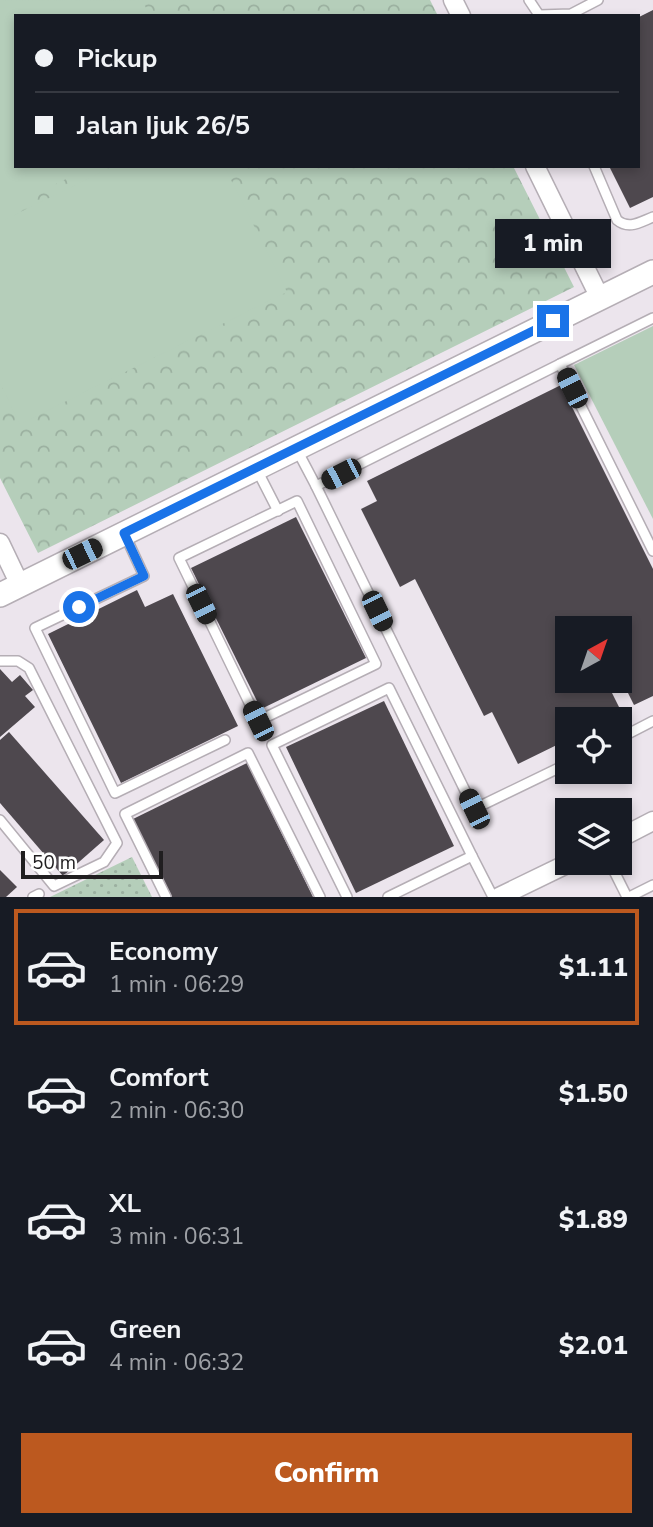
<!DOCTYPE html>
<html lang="en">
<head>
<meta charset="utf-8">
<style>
	:root { --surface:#171b24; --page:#242831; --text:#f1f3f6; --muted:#9ea1a6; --line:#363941; --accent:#bc591f }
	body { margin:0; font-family:"Nunito Sans",sans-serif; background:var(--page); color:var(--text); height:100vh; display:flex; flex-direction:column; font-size:26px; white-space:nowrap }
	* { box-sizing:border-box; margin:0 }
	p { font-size:23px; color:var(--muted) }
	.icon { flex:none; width:38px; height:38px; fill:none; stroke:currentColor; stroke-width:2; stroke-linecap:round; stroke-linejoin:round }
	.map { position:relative; height:897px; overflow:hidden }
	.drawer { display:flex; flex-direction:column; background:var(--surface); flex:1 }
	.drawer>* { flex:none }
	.banner { position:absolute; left:14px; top:14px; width:626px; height:154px; border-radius:0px; box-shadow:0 4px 10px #0003; display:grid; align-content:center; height:154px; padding:0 21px; background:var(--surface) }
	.needle { width:46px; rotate:40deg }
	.controls { position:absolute; left:555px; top:616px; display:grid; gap:14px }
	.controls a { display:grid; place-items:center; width:77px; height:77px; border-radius:0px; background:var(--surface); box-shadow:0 4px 10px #0003; font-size:35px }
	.scale { position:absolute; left:21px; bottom:18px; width:142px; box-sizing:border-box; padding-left:7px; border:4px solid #201e20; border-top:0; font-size:19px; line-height:24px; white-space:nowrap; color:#201e20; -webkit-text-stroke:5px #fff; paint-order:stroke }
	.end { position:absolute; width:32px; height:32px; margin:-16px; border:9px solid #1a73e8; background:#fff; box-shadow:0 0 0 4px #fff }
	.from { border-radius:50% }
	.bubble { position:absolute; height:49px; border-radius:0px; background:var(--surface); box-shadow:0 4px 10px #0003; font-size:23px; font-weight:800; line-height:49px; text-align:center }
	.car { position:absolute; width:21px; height:42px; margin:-21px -10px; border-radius:9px; box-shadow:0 0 5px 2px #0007; background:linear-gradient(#222 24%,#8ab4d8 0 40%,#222 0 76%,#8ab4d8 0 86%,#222 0) }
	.banner b { display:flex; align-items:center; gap:24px; height:66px; font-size:26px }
	.banner b+b { border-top:2px solid var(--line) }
	.banner i { width:18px; height:18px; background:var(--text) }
	ul { padding:12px 0 0; list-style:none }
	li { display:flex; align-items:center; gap:21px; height:116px; margin:0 14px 10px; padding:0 7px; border:4px solid transparent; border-radius:0px }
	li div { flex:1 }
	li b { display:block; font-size:26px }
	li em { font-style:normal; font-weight:800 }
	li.active { border-color:var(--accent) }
	li>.icon { width:63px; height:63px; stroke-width:1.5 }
	.button { display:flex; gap:14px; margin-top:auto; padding:14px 21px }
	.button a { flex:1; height:80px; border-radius:0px; background:var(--accent); color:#fff; font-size:28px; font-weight:800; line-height:80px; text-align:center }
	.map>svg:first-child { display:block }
</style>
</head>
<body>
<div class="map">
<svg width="653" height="897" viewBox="0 0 653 897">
	<defs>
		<pattern id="grass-dots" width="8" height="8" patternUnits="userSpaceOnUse" patternTransform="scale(1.75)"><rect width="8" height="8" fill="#b5ceba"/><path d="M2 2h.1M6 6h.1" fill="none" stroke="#9bb0a0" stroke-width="1.8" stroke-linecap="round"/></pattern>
		<pattern id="park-crowns" width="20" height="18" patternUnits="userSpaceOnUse" patternTransform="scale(1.75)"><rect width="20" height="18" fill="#b5ceba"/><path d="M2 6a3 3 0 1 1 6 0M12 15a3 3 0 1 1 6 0" fill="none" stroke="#9bb0a0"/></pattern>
	</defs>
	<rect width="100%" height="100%" fill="#ece5ed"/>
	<path fill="url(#grass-dots)" d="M132,857L152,897H50Z"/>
	<path fill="url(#park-crowns)" d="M0,0H430L438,16H16V166H513L574,287L38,553L0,478Z"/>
	<g fill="#b5ceba">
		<path d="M142,0L150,16H16V166H92L0,212V1Z"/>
		<path d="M114,166H224L287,292L20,424L0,383V222Z"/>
		<path d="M653,326V519L574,365Z"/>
	</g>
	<g fill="#4e484e">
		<path d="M653,10V197L630,208L609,166H639V17Z"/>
		<path d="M561,385L653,569V696L634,705L620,677V628H567V681H606L622,713L608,719H567V740L518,764L492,712L484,716L415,579L400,587L361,509L377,501L367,481Z"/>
		<path d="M296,517L366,658L261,709L191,568Z"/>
		<path d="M137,590L145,607L173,594L238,726L121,783L48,634Z"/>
		<path d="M0,669L12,682L20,675L33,690L25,696L35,707L0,737Z"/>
		<path d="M384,701L454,846L356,893L286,747Z"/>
		<path d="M9,732L104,840L63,876L0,803V740Z"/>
		<path d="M247,763L313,897H172L133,819Z"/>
		<path d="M0,870L17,887L6,897H0Z"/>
	</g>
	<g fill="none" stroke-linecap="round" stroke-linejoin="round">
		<defs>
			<g id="service">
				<path d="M529,0L539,15L571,14L598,0"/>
				<path d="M594,166L617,220C629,230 640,222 653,217"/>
				<path d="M560,364L653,318"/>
				<path d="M297,450L316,486"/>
				<path d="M256,468L278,511"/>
				<path d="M297,501L376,664L258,721L179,558Z"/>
				<path d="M125,535L144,576L35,628L115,793L225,740"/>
				<path d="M0,661H18L29,668L117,843L104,862L54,886L0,820"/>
				<path d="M620,738L653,721"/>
				<path d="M567,764L474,809L316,486L560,364L653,551"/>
				<path d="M610,863L627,897"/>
				<path d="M33,897L39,894"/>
				<path d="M166,897L125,814L248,753L320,897"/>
				<path d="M347,897L272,745L389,688L472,856"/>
				<path d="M388,897L472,856L493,897"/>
				<path d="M629,897L653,885"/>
			</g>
			<g id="minor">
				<path d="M453,0L461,16"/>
				<path d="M535,166L600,298"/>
				<path d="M0,543L20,585"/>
				<path d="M620,838L653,821"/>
				<path d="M499,897L569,863"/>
			</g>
			<path id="tertiary" d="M0,595L653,272"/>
		</defs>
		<use href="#service" stroke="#b5aeb5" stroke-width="12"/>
		<use href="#minor" stroke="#b5aeb5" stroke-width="21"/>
		<use href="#tertiary" stroke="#b5aeb5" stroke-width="26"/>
		<use href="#service" stroke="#fff" stroke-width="9"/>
		<use href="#minor" stroke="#fff" stroke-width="18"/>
		<use href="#tertiary" stroke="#fff" stroke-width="23"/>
	</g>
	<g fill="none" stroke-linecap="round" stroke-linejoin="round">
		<path stroke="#1a73e8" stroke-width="9" d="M79,607L144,576L124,533L553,321"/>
	</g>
</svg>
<div class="controls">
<a><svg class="needle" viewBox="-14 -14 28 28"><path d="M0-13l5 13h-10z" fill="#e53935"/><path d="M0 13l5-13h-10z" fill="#9ea1a6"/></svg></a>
<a><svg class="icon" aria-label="locate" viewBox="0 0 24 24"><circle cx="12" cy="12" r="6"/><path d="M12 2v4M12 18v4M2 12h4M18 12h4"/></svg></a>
<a><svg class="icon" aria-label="layers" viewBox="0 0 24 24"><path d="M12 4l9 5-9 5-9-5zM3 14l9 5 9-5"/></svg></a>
</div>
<div class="scale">50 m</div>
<i class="end from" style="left:79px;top:607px"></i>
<i class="end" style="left:553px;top:321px"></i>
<div class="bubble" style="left:495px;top:219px;width:116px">1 min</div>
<i class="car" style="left:572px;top:388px;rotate:334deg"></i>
<i class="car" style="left:341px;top:474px;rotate:243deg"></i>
<i class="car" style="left:82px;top:554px;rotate:64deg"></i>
<i class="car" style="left:201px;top:604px;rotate:154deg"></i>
<i class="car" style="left:377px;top:611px;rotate:154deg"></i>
<i class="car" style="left:258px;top:721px;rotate:334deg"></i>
<i class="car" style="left:474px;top:809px;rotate:334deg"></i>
<div class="banner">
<b><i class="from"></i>Pickup</b>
<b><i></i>Jalan Ijuk 26/5</b>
</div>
</div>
<section class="drawer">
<ul>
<li class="active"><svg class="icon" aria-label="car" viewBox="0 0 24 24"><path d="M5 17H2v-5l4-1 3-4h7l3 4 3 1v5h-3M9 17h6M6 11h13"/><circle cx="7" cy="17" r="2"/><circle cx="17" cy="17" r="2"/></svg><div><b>Economy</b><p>1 min · 06:29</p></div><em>$1.11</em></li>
<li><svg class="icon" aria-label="car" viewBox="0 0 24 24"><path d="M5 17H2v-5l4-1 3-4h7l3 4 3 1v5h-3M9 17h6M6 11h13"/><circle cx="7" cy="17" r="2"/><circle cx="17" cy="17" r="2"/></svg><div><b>Comfort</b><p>2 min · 06:30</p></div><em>$1.50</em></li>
<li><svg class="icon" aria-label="car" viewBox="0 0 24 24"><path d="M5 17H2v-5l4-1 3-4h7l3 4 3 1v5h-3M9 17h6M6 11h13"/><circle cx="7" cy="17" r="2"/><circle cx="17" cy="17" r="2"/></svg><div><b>XL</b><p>3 min · 06:31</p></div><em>$1.89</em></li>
<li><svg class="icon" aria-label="car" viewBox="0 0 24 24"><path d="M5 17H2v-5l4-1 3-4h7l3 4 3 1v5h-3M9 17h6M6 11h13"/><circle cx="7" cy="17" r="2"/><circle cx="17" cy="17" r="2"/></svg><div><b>Green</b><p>4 min · 06:32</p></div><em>$2.01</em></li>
</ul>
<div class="button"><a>Confirm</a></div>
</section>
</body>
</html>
